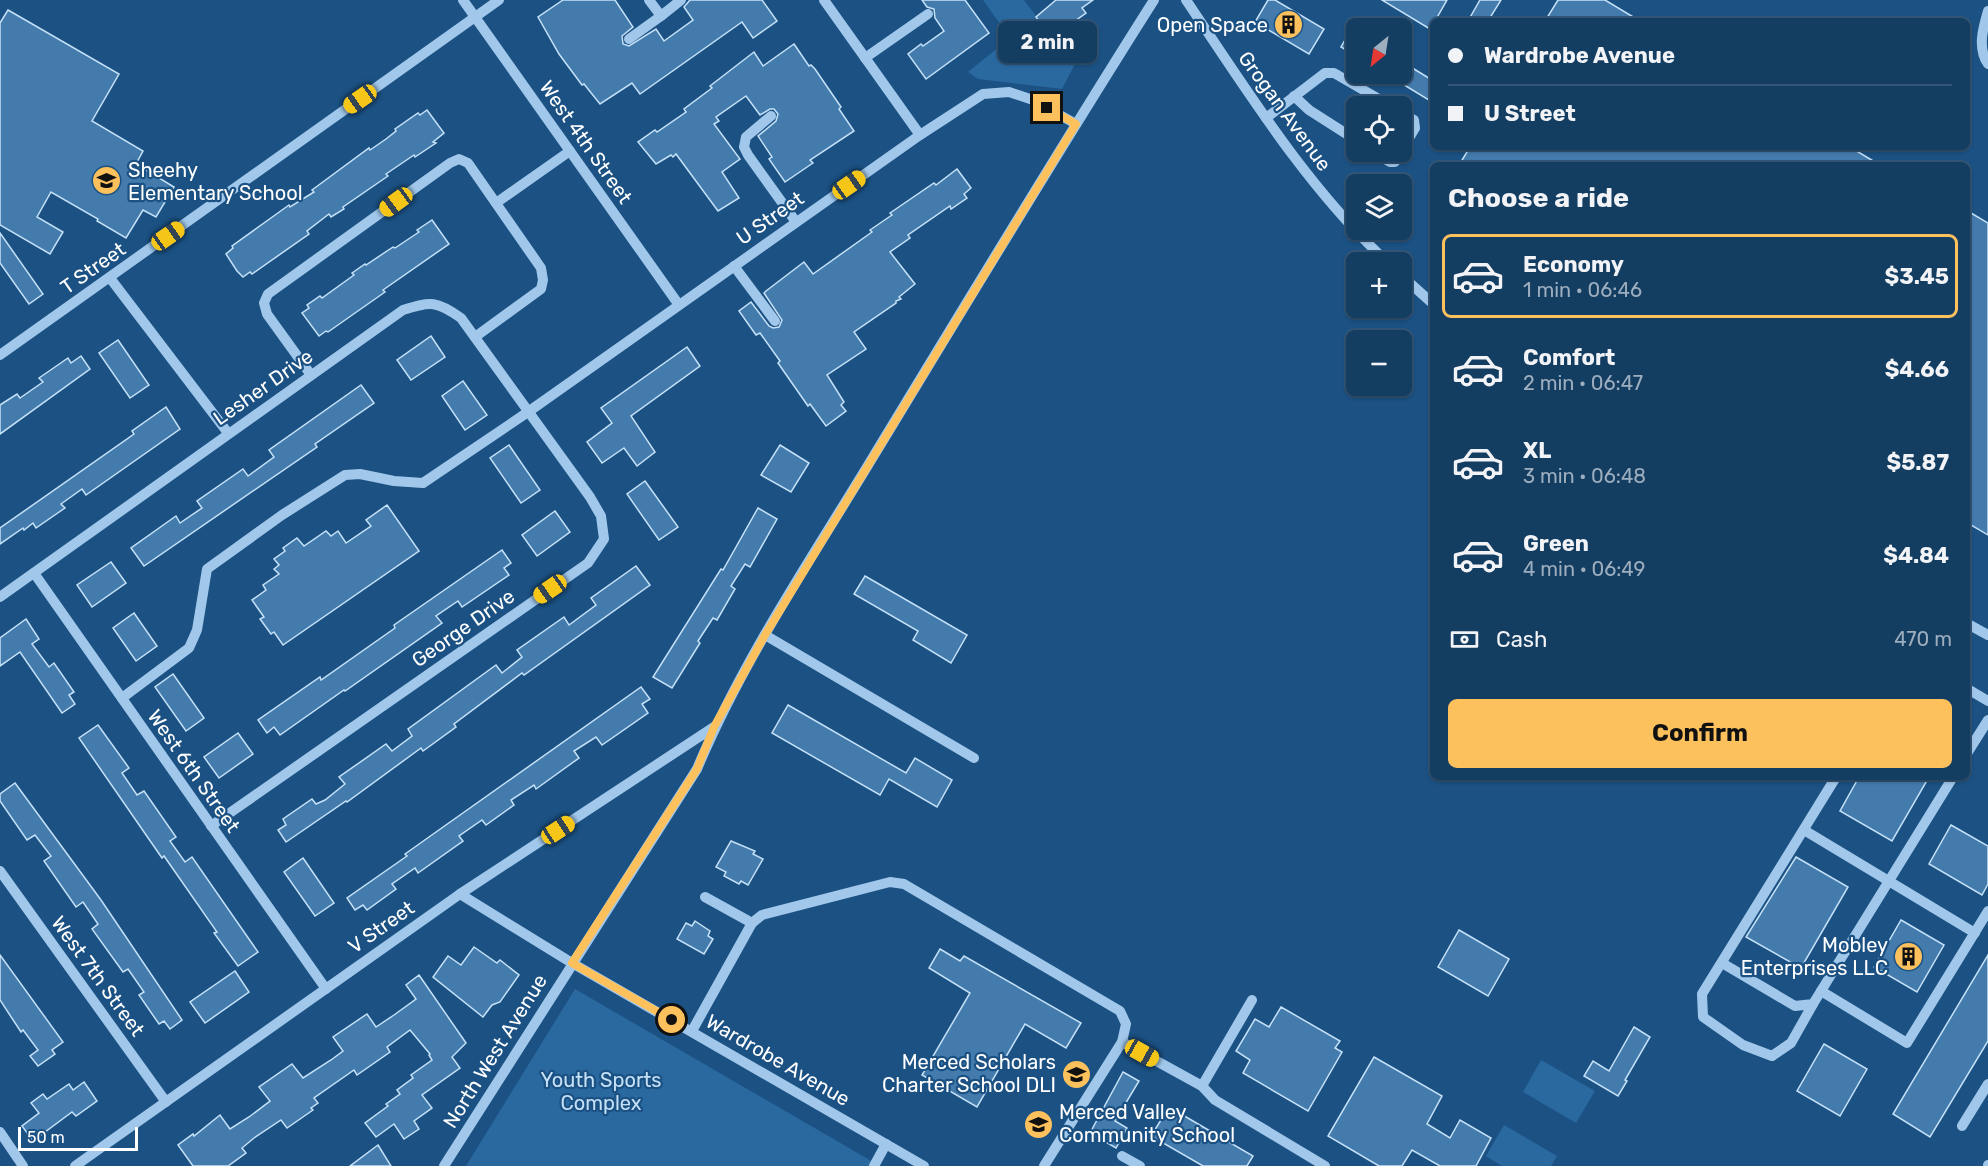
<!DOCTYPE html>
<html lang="en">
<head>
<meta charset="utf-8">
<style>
	:root { --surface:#143d62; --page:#21486b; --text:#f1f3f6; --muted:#9daebe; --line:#335677; --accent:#fcc15d }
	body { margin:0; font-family:Rubik,sans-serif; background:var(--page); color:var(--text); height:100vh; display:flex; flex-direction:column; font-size:22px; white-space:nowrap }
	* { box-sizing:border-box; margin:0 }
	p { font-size:20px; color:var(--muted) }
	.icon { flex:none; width:33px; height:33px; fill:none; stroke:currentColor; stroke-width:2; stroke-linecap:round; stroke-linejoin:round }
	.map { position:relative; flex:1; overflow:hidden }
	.sheet { position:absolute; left:1430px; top:162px; width:540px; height:618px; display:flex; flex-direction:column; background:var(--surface); border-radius:9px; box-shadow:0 2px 4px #0004,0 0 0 2px var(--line) }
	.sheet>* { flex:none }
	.hud { position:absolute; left:1430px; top:18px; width:540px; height:132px; border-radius:9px; box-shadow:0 2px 4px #0004,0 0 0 2px var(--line); display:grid; align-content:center; height:132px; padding:0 18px; background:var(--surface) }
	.needle { width:39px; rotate:210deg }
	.buttons { position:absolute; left:1346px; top:18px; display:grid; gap:12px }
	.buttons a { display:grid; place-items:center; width:66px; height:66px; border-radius:9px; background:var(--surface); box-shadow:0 2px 4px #0004,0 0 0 2px var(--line); font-size:30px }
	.scale { position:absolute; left:18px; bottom:15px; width:120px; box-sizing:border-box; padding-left:6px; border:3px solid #fff; border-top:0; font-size:16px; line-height:21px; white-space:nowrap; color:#fff; -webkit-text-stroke:4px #1b5183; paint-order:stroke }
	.end { position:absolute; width:27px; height:27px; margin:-14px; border:8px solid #fcc15d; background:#111; box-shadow:0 0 0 3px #111 }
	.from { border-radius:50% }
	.bubble { position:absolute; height:42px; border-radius:9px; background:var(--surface); box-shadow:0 2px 4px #0004,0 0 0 2px var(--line); font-size:20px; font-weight:700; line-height:42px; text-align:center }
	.car { position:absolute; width:18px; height:36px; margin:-18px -9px; border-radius:8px; box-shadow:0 0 4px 2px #0007; background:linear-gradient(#f5c518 24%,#345 0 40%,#f5c518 0 76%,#345 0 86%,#f5c518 0) }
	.hud b { display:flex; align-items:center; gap:21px; height:57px; font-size:22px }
	.hud b+b { border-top:2px solid var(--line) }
	.hud i { width:15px; height:15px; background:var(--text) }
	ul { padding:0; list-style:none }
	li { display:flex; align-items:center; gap:18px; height:84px; margin:0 12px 9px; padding:0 6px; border:3px solid transparent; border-radius:9px }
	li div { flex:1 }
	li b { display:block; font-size:22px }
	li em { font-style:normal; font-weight:700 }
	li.active { border-color:var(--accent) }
	li>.icon { width:54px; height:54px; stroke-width:1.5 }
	h2 { padding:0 18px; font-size:27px; line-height:72px }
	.pay { display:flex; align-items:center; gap:15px; height:66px; padding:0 18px; font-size:22px }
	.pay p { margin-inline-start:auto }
	.cta { display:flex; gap:12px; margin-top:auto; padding:12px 18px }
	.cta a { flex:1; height:69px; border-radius:9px; background:var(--accent); color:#111; font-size:24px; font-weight:700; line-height:69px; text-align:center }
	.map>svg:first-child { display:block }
</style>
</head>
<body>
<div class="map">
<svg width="1988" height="1166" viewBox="0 0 1988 1166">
	<rect width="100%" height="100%" fill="#1b5183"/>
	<g fill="#2a69a0">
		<path d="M983,0H1024L1074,66L1062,89L978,79L968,72L1010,38Z"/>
		<path d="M575,989L880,1166H466Z"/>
		<path d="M1541,1060L1595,1091L1576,1123L1523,1092Z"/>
		<path d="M1504,1125L1557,1156L1551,1166H1502L1486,1156Z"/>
	</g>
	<g fill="#447bad" stroke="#c5e1f8" stroke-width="1.5">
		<path d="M563,0H615L633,27L622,36L623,44L629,46L656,29L664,41L693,20L684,7L690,0H762L777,21L753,38L742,22L640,94L632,83L600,104L584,84L582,85L559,54L538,17Z"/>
		<path d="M922,0H965L989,33L926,79L908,54L921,44L923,46L944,31L935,18L934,9L927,7Z"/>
		<path d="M1056,0H1093L1082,8L1086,13L1051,38L1036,17Z"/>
		<path d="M1268,0H1275L1324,29L1309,54L1255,22Z"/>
		<path d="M1382,0H1447L1435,21H1432L1430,29Z"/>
		<path d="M1480,0H1501L1488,21H1468Z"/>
		<path d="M1558,0H1605L1640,21H1545Z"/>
		<path d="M8,10L119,74L92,121L143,151L136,164L174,187L156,217L143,210L126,238L97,221L98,219L51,192L37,217L63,232L50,254L0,225V23Z"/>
		<path d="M1356,21V56L1341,47Z"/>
		<path d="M794,44L809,66L811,65L815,69L841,107L839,109L854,131L810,160L813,163L785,182L769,159L772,157L758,136L776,121L778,114L774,109H770L760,115L746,96L716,117L719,121L714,124L740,159L722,172L739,198L718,211L676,154L673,157L671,155L656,164L638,142L655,130L657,132L686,112L684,109L712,88L710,86L754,52L763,66Z"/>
		<path d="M1401,61L1432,80V102L1401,83Z"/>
		<path d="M427,110L444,133L433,142L436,143L415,157L414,155L386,174L388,176L343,207L344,209L331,217L329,214L307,231L309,234L252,274L250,272L243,277L237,271L226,254L233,248L232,246L289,205L290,207L314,192L312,190L369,148L370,150L386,139L396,131L395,129L418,113L420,115Z"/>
		<path d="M1470,147H1850L1880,165H1459Z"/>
		<path d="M957,169L971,188L964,194L967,198L951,209L950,206L908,235L910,238L890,252L915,284L899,297L901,299L896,301V303L854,332L866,349L827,375L844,402L841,405L846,411L826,426L810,404L808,406L778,363L780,361L760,333L756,335L739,311L751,302L769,326L773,328L779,327L782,320L764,293L766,291L804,262L813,274L872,232L870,230L892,215L890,213L934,183L936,185Z"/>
		<path d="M1966,210L1988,223V535L1966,522Z"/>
		<path d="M432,220L449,244L383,290L385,292L328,332L326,331L319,336L302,313L309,308L307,305L320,296L322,298L354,275L352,273L365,264L366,265L393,247L395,248L419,232L417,230Z"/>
		<path d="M0,233L43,294L29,304L0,263Z"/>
		<path d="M431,336L445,357L411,380L397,360Z"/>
		<path d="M118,340L149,385L130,398L99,353Z"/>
		<path d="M687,347L700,366L631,416L655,452L637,466L624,448L602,463L587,442L612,423L601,408Z"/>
		<path d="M81,356L90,369L0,434V405L17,394L20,398L43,382L39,378L68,358L71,363Z"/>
		<path d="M463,381L487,415L465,430L442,396Z"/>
		<path d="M361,385L374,403L315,444L317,447L144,566L131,548L176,516L180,523L202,508L197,501L243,469L248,476L274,457L269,450Z"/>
		<path d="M166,407L180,429L86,495L82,489L61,504L65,508L36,528L33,523L24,530L23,528L0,544V528L134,434L132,431Z"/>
		<path d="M509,445L540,490L521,503L490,458Z"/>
		<path d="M780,445L809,463L791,492L761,475Z"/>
		<path d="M645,481L678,527L659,540L627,494Z"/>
		<path d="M387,505L419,551L283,645L274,632L271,634L260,619L264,617L252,600L266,590L263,585L279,574L274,569L279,565L274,559L285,551L283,548L297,538L304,546L326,531L331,536L338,531L346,543L371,526L366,520Z"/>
		<path d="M758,508L777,519L750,567L745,564L731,586L735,589L717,620L713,618L698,641L700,643L672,688L653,677L721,569L723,570Z"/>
		<path d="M555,511L570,532L537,556L522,535Z"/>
		<path d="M502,550L511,563L504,568L509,575L462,607L458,601L436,616L442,623L345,691L344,690L280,735L274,727L267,733L258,720L320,677L321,680L395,628L394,625Z"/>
		<path d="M111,562L126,583L92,607L77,585Z"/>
		<path d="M636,566L650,585L524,675L522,673L454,724L456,727L423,751L421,748L347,802L346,801L286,842L278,830L286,825L283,819L312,799L316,804L325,800L345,784L339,777L386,744L392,751L412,736L408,729L496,665L502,673L522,657L517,650L564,617L569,625L596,605L591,598Z"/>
		<path d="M865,576L967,635L951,663L913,640L918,631L854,594Z"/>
		<path d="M134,613L157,646L136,661L113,628Z"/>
		<path d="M26,619L39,639L32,644L49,667L54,663L74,692L69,695L75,704L62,713L20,652L0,666V638Z"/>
		<path d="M173,674L204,718L186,731L155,687Z"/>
		<path d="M641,687L650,699L642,704L648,713L602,745L596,737L574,751L579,758L536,789L534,785L511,800L514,805L486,825L482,820L459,836L463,841L418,873L415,868L392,884L396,889L367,910L363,905L355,910L347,898L407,856L405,854Z"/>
		<path d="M788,705L906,773L915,758L952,780L937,807L889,779L880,795L772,733Z"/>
		<path d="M98,725L129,768L122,773L137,795L144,791L176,837L170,841L185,862L192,857L258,952L238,966L214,933L217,932L164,856L162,858L79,738Z"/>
		<path d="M238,733L253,754L219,778L204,757Z"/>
		<path d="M1859,777H1929L1892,841L1840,811Z"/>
		<path d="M15,783L101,900L182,1020L170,1029L164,1021L159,1024L139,995L144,992L128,969L123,972L92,929L98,924L83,902L76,907L44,861L51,856L35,835L27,840L0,801V794Z"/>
		<path d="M1951,825L1988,846V884L1982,895L1929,864Z"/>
		<path d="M731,841L755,851L753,854L763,859L748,885L741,881L739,884L724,876L726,872L716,867Z"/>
		<path d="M1796,857L1848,887L1801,968L1746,937Z"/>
		<path d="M303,858L334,903L315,916L284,872Z"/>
		<path d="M1901,920L1944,945L1917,992L1874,967Z"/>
		<path d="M695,921L710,931L708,936L713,939L704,954L677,939L686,923L692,926Z"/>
		<path d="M1459,930L1509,959L1488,996L1438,967Z"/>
		<path d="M474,947L497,963L500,960L519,975L500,1002L492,1005L483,1017L433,977L448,956L461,965Z"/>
		<path d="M940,949L960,961L964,956L1081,1023L1066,1048L1025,1024L977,1107L922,1075L970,993L929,968Z"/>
		<path d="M0,955L63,1042L52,1050L55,1054L38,1066L30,1056L38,1050L23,1030L21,1032L0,1000Z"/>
		<path d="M1988,955V1041L1930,1137L1893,1114Z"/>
		<path d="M235,971L249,992L205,1023L190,1002Z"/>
		<path d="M419,975L466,1043L452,1057L460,1068L422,1095L432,1108L414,1121L419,1129L404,1139L394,1124L376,1137L365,1123L388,1106L386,1104L400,1094L397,1090L413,1078L411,1075L432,1060L429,1055L430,1054L410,1030L387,1047L390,1052L357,1075L354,1070L314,1098L318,1103L311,1108L313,1110L287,1128L281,1120L254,1138L242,1148L246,1153L228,1166H193L178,1145L193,1134L194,1136L220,1115L230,1129L249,1117L270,1101L259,1087L292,1064L303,1078L331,1060L343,1051L333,1037L367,1014L376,1027L394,1015L416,999L406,985Z"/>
		<path d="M1281,1007L1340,1041L1335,1048L1342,1052L1308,1111L1243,1073L1250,1060L1236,1051L1255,1019L1269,1027Z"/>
		<path d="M1634,1027L1650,1037L1625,1080L1627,1081L1618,1096L1584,1076L1593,1061L1609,1071Z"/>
		<path d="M1824,1044L1867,1069L1840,1116L1797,1091Z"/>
		<path d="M1374,1057L1442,1096L1427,1124L1450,1138L1460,1120L1491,1138L1476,1166H1440L1412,1150L1402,1166H1379L1328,1136Z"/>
		<path d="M1123,1072L1139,1081L1115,1121L1127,1128L1116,1148L1090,1133Z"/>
		<path d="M84,1082L97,1101L76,1116L72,1112L33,1141L22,1126L39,1113L31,1103L43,1094L47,1099L69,1084L73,1090Z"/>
		<path d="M1169,1107L1253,1156L1247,1166H1203L1151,1136Z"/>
		<path d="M378,1145L391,1166H350Z"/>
	</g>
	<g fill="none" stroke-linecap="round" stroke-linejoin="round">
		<g stroke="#a1c8eb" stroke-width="10">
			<path d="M463,0L679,305"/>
			<path d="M649,0L661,16L681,0"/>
			<path d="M824,0L920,135"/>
			<path d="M1186,0C1248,92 1306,186 1387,262"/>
			<path d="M1988,11C1983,28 1977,48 1988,64"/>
			<path d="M629,39L661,16"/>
			<path d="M865,58L928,14"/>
			<path d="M1294,96L1309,110L1356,140"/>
			<path d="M771,116L746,137L744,147L748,155L796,222"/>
			<path d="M1266,118L1325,73H1334L1391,106"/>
			<path d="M1373,152L1390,162H1395L1415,128L1414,120L1401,112"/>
			<path d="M496,203L570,151"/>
			<path d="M734,266L775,321"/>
			<path d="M1401,275L1432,303"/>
			<path d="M110,278L228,433"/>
			<path d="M0,355L499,0"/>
			<path d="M311,375L267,314L264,303L268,294L450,163L459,159L468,163L541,268L543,280L541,289L475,337"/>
			<path d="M34,573L326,989"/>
			<path d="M0,597L403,310C431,301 437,301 461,318L590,497L601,516L604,539L588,563L211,826"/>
			<path d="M1966,623L1988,635"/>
			<path d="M765,635L974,758"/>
			<path d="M1966,688L1988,701"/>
			<path d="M122,698L189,648L197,630L207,569L282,515L345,475L360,474L394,481L423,483L528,412L920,135L983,94L1009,92L1033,100L1076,124"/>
			<path d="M1966,755L1988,720"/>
			<path d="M1804,830L1975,933"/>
			<path d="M0,871L166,1102"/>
			<path d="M460,894L572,963L924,1166"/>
			<path d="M705,897L752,923"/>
			<path d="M1722,963L1795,1006L1813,1004L1953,777"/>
			<path d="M1821,991L1907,1043L1988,911"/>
			<path d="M1813,1004L1791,1043L1772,1056L1743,1045L1703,1017L1702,994L1836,777"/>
			<path d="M692,1031L752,923L762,915L890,882L904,884L1120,1011L1126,1024L1122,1042L1044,1166"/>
			<path d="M1122,1042L1202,1086L1215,1100L1325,1166"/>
			<path d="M1202,1086L1252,1000"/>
			<path d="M1962,1126L1988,1084"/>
			<path d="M0,1132L23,1166"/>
			<path d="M1122,1156L1140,1166"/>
			<path d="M75,1166L460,894L714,727"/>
			<path d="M444,1166L697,769C743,659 812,558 873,457C966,304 1058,151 1154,0"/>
			<path d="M874,1166L886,1144"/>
			<path d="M1988,1166V1165"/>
		</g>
	</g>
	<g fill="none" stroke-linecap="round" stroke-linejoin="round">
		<path stroke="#fcc15d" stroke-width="8" d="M672,1020L572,963L697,769L714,727L765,635L1076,124L1047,108"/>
	</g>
	<defs>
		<symbol id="building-disc" viewBox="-11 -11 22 22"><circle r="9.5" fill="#fcc15d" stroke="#1b5183"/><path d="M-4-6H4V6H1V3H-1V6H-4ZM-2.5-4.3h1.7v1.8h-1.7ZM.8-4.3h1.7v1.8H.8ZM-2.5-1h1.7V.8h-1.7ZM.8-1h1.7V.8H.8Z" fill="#111"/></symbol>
		<symbol id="school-disc" viewBox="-11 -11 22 22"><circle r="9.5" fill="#fcc15d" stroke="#1b5183"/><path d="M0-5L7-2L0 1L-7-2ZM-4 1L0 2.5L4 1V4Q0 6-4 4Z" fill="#111"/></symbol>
	</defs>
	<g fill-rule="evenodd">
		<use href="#building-disc" x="1272" y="8" width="33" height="33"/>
		<use href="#school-disc" x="90" y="164" width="33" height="33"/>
		<use href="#building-disc" x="1892" y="940" width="33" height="33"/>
		<use href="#school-disc" x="1060" y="1058" width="33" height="33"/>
		<use href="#school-disc" x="1022" y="1108" width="33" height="33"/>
	</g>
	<g text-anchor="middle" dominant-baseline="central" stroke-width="4.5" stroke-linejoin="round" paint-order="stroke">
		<g font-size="20" fill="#fff" stroke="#1b5183" text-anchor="end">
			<text x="1268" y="25">Open Space</text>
			<text x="128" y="170" text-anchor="start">Sheehy<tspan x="128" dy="23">Elementary School</tspan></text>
			<text x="1888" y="945">Mobley<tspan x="1888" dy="23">Enterprises LLC</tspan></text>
			<text x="1056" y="1062">Merced Scholars<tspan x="1056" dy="23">Charter School DLI</tspan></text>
			<text x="1059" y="1112" text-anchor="start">Merced Valley<tspan x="1059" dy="23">Community School</tspan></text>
		</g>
		<g font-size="20" fill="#fff" stroke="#1b5183">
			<text transform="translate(1285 111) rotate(54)">Grogan Avenue</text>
			<text transform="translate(586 142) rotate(55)">West 4th Street</text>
			<text transform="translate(770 218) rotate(-35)">U Street</text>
			<text transform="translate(93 268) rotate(-35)">T Street</text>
			<text transform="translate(263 387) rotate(-35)">Lesher Drive</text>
			<text transform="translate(463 628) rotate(-35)">George Drive</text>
			<text transform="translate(194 771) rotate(55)">West 6th Street</text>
			<text transform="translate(381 927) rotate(-35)">V Street</text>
			<text transform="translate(98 976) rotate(54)">West 7th Street</text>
			<text transform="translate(495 1051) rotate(-58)">North West Avenue</text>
			<text transform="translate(778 1060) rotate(30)">Wardrobe Avenue</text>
		</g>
		<g font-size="20" fill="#c5e1f8" stroke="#1b5183">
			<text x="601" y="1080">Youth Sports<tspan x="601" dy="23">Complex</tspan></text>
		</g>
	</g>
</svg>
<div class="buttons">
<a><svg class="needle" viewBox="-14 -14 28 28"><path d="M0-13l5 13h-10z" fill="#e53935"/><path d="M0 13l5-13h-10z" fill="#9daebe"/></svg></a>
<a><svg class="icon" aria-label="locate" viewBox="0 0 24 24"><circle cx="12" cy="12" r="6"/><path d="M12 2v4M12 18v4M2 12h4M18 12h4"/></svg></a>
<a><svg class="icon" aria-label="layers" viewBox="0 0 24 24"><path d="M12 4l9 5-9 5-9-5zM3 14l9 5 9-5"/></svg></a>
<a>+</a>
<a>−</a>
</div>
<div class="scale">50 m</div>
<i class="end from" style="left:672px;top:1020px"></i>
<i class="end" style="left:1047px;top:108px"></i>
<div class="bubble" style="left:998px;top:21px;width:99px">2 min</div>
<i class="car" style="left:360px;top:99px;rotate:235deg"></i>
<i class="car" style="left:849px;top:185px;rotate:55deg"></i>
<i class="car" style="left:396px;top:202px;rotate:234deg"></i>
<i class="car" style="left:168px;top:236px;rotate:55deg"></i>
<i class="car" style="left:550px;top:589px;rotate:235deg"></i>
<i class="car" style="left:558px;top:830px;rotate:57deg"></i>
<i class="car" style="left:1142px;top:1053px;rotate:119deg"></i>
<div class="hud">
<b><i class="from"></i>Wardrobe Avenue</b>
<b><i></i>U Street</b>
</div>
<section class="sheet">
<h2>Choose a ride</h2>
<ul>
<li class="active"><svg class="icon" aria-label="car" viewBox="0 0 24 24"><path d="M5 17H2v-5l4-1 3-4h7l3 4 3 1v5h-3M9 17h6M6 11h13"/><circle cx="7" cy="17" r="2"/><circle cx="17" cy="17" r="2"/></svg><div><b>Economy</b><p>1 min · 06:46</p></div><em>$3.45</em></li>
<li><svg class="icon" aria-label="car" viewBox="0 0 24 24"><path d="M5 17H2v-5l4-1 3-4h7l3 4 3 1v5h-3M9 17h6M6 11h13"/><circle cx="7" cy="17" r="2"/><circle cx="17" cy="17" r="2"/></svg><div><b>Comfort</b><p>2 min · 06:47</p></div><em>$4.66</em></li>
<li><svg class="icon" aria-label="car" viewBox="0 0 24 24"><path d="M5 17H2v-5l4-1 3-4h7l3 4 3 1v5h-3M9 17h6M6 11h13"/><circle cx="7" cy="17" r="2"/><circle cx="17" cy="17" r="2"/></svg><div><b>XL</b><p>3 min · 06:48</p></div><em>$5.87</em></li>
<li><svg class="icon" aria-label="car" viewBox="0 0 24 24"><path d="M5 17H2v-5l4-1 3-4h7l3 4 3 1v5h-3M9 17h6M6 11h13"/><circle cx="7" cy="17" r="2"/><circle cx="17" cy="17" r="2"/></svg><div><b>Green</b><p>4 min · 06:49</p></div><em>$4.84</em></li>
</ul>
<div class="pay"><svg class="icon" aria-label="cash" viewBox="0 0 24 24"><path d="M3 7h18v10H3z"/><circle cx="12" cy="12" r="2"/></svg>Cash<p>470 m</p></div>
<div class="cta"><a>Confirm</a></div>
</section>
</div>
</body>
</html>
